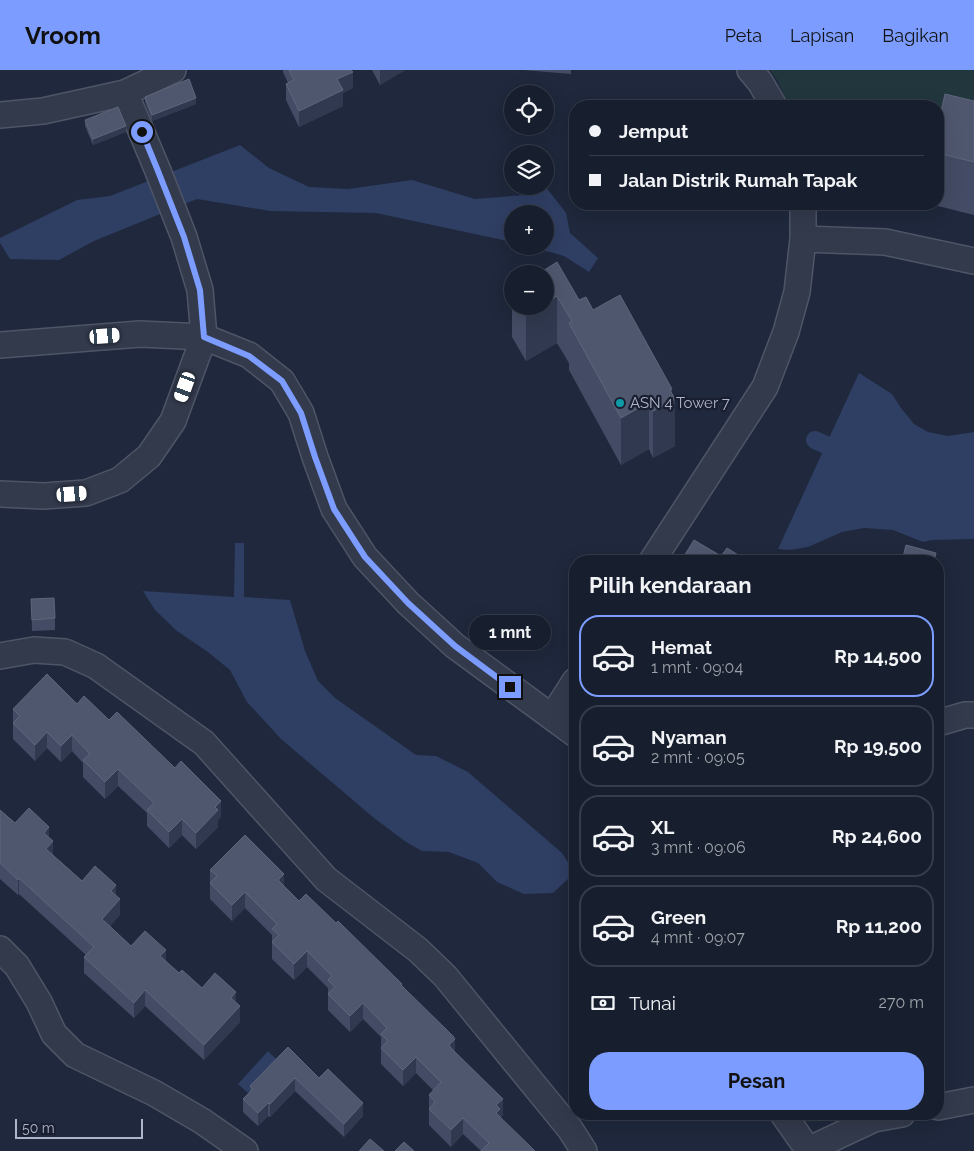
<!DOCTYPE html>
<html lang="id">
<head>
<meta charset="utf-8">
<style>
	:root { --surface:#171e2d; --page:#202735; --text:#f1f3f6; --muted:#9ea2aa; --line:#363c49; --accent:#7c9dff }
	body { margin:0; font-family:Raleway,sans-serif; background:var(--page); color:var(--text); height:100vh; display:flex; flex-direction:column; font-size:19px; white-space:nowrap }
	* { box-sizing:border-box; margin:0 }
	p { font-size:16px; color:var(--muted) }
	.icon { flex:none; width:28px; height:28px; fill:none; stroke:currentColor; stroke-width:2; stroke-linecap:round; stroke-linejoin:round }
	.map { position:relative; flex:1; overflow:hidden }
	.details { position:absolute; left:569px; top:485px; width:375px; height:565px; display:flex; flex-direction:column; background:var(--surface); border-radius:20px; box-shadow:0 5px 20px #0002,0 0 0 1px var(--line) }
	.details>* { flex:none }
	.banner { position:absolute; left:569px; top:30px; width:375px; height:110px; border-radius:20px; box-shadow:0 5px 20px #0002,0 0 0 1px var(--line); display:grid; align-content:center; height:110px; padding:0 20px; background:var(--surface) }
	.controls { position:absolute; left:504px; top:15px; display:grid; gap:10px }
	.controls a { display:grid; place-items:center; width:50px; height:50px; border-radius:50%; background:var(--surface); box-shadow:0 5px 20px #0002,0 0 0 1px var(--line); font-size:25px }
	.scale { position:absolute; left:15px; bottom:12px; width:128px; box-sizing:border-box; padding-left:5px; border:2px solid #aeb5c8; border-top:0; font-size:14px; line-height:18px; white-space:nowrap; color:#aeb5c8; -webkit-text-stroke:4px #191f30; paint-order:stroke }
	.end { position:absolute; width:22px; height:22px; margin:-11px; border:6px solid #7c9dff; background:#111; box-shadow:0 0 0 2px #111 }
	.from { border-radius:50% }
	.bubble { position:absolute; height:35px; border-radius:18px; background:var(--surface); box-shadow:0 5px 20px #0002,0 0 0 1px var(--line); font-size:16px; font-weight:700; line-height:35px; text-align:center }
	.car { position:absolute; width:15px; height:30px; margin:-15px -8px; border-radius:6px; box-shadow:0 0 4px 1px #0007; background:linear-gradient(#fff 24%,#345 0 40%,#fff 0 76%,#345 0 86%,#fff 0) }
	.banner b { display:flex; align-items:center; gap:18px; height:48px; font-size:19px }
	.banner b+b { border-top:1px solid var(--line) }
	.banner i { width:12px; height:12px; background:var(--text) }
	ul { padding:0; list-style:none }
	li { display:flex; align-items:center; gap:15px; height:82px; margin:0 10px 8px; padding:0 10px; border:2px solid var(--line); border-radius:20px }
	li div { flex:1 }
	li b { display:block; font-size:19px }
	li em { font-style:normal; font-weight:700 }
	li.selected { border-color:var(--accent) }
	li>.icon { width:45px; height:45px; stroke-width:1.5 }
	h2 { padding:0 20px; font-size:22px; line-height:60px }
	.pay { display:flex; align-items:center; gap:12px; height:55px; padding:0 20px; font-size:19px }
	.pay p { margin-inline-start:auto }
	.primary-button { display:flex; gap:10px; margin-top:auto; padding:10px 20px }
	.primary-button a { flex:1; height:58px; border-radius:20px; background:var(--accent); color:#111; font-size:20px; font-weight:700; line-height:58px; text-align:center }
	header { display:flex; align-items:center; gap:30px; box-sizing:border-box; height:70px; padding:0 25px; background:var(--accent); color:#111 }
	header strong { font-size:24px }
	nav { display:flex; gap:28px; margin-inline-start:auto; font-size:18px }
	.map>svg:first-child { display:block }
</style>
</head>
<body>
<header>
<strong>Vroom</strong>
<nav><a>Peta</a><a>Lapisan</a><a>Bagikan</a></nav>
</header>
<div class="map">
<svg width="974" height="1081" viewBox="0 0 974 1081">
	<rect width="100%" height="100%" fill="#1f283c"/>
	<path fill="#21363d" d="M770,0H974V77L938,68V36H789L778,11Z"/>
	<g fill="#2f3e63">
		<path d="M240,75L269,98L309,117L348,119L412,110L475,129L525,125L545,116L566,143L570,163L598,188L589,202L564,186L528,176H545V144H512V172L376,143L270,141L197,129L94,171L59,190L10,189L0,173V168L77,130L110,126Z"/>
		<path d="M859,303L892,324L901,338L914,354L928,362L948,366L974,362V469L932,470L923,472L893,460L864,458L842,462L808,477L790,480L778,479Z"/>
		<path d="M235,473H244V527L290,530L305,581L318,611L335,628L416,685L436,686L468,702L562,783L571,797L568,809L553,823L524,824L497,812L478,793L449,782L422,781L406,772L374,748L281,669L247,632L230,600L208,582L177,561L155,540L143,521L234,527Z"/>
		<path d="M268,981L278,991L248,1023L238,1014Z"/>
	</g>
	<g fill="none" stroke-linecap="round" stroke-linejoin="round">
		<path stroke="#2f3e63" stroke-width="18" d="M815,370L826,375"/>
		<defs>
			<g id="minor">
				<path d="M750,0L760,12L774,36"/>
				<path d="M0,45L43,41L125,23L173,0"/>
				<path d="M803,169L885,172L974,191"/>
				<path d="M0,275L140,264L204,267L249,285L282,311L301,343L315,387L334,439L365,487L408,533L455,576L575,664"/>
				<path d="M0,424L44,426L86,423L120,410L149,386L173,351L204,267L200,220L184,167L158,101L125,23"/>
				<path d="M652,491L765,317L786,262L797,222L803,169V134"/>
				<path d="M0,586L34,580L65,582L96,596L204,673L326,809L418,880L445,906L570,1059L584,1081"/>
				<path d="M552,647L575,611"/>
				<path d="M938,653L965,645H974"/>
				<path d="M0,879L17,896L39,932L54,964L75,985L154,1023L202,1051L245,1081"/>
				<path d="M938,1037L974,1030"/>
				<path d="M783,1044L809,1081"/>
				<path d="M808,1080L874,1049L902,1044"/>
			</g>
		</defs>
		<use href="#minor" stroke="#4e5566" stroke-width="28"/>
		<use href="#minor" stroke="#333a4c" stroke-width="25"/>
	</g>
	<g fill="#434c64">
		<path d="M283,0H352L353,18L343,23V36L299,57L286,30V14L288,13L283,2Z"/>
		<path d="M372,0H405L380,15Z"/>
		<path d="M523,0H571V4Z"/>
		<path d="M145,27L196,34L152,51L145,32Z"/>
		<path d="M974,31V145L930,134H938V83Z"/>
		<path d="M85,50L126,62L93,75L85,56Z"/>
		<path d="M545,204L593,240L672,324L675,376L653,388L649,379L621,395L569,300V293L557,273L526,291L512,267V219V236H545Z"/>
		<path d="M31,529L55,548V560L32,561Z"/>
		<path d="M77,634L109,650L221,747L218,750V757L196,779L182,765L169,778L147,756V743L118,716L105,729L83,707V693L72,681L61,692L47,678L35,691L13,669V639Z"/>
		<path d="M0,740L15,753L49,768L53,785L82,811L116,826L120,845L110,856L131,876L166,891L179,903L202,918L236,933L240,952L204,990L145,936L134,948L84,903V887L86,885L19,824L18,825L0,809Z"/>
		<path d="M210,800L284,816L299,831L402,917L455,982L503,1045L500,1048L535,1081H481L463,1064L451,1077L429,1055V1025L433,1020L416,1003L403,1016L381,994V967L363,949L350,962L328,940V918L307,897L294,910L272,889V865L245,838L232,851L210,829Z"/>
		<path d="M288,977L319,1008L363,1046L344,1067L295,1021L270,1047L268,1046L258,1056L243,1042V1029L250,1021V1016Z"/>
	</g>
	<g fill="#30394f">
		<path d="M348,0H352L353,2V18L343,23V36L299,57V41Z"/>
		<path d="M380,0H405L380,15Z"/>
		<path d="M196,28V34L152,51V45Z"/>
		<path d="M126,56V62L93,75V69Z"/>
		<path d="M557,226V273L526,291V244L540,236H545V233Z"/>
		<path d="M672,319V330L675,329V376L653,388V341L670,320Z"/>
		<path d="M649,332V379L621,395V348Z"/>
		<path d="M47,662V678L35,691V675Z"/>
		<path d="M72,665V681L61,692V676Z"/>
		<path d="M118,699V716L105,729V712Z"/>
		<path d="M221,731V747L218,750V757L196,779V763L215,737Z"/>
		<path d="M182,749V765L169,778V762Z"/>
		<path d="M49,757V773L44,763Z"/>
		<path d="M53,771V787L46,779Z"/>
		<path d="M284,804V820L278,810Z"/>
		<path d="M19,808V824L18,825V810Z"/>
		<path d="M116,815V831L111,821Z"/>
		<path d="M245,822V838L232,851V835Z"/>
		<path d="M120,829V845L102,865V849Z"/>
		<path d="M166,880V896L160,886Z"/>
		<path d="M307,881V897L294,910V894Z"/>
		<path d="M145,920V936L134,948V933Z"/>
		<path d="M236,922V938L231,928Z"/>
		<path d="M363,933V949L350,962V946Z"/>
		<path d="M240,936V952L204,990V975Z"/>
		<path d="M455,969V985L449,975Z"/>
		<path d="M416,987V1003L403,1016V1000Z"/>
		<path d="M295,1008V1021L270,1047V1034Z"/>
		<path d="M503,1029V1045L500,1048L496,1043V1035Z"/>
		<path d="M268,1033V1046L258,1056V1043Z"/>
		<path d="M363,1033V1046L344,1067V1054Z"/>
		<path d="M463,1048V1064L451,1077V1060Z"/>
	</g>
	<g fill="#4f576e" stroke="#5e667c">
		<path d="M289,0H351L353,2L337,9L343,20L299,41L286,14L294,10Z"/>
		<path d="M189,9L196,28L152,45L145,27Z"/>
		<path d="M945,24L974,31V92L938,83V54Z"/>
		<path d="M118,37L126,56L93,69L85,50Z"/>
		<path d="M557,192L579,230L586,227L593,240L620,225L672,319L670,320L675,329L653,341L649,332L621,348L569,253L572,251L557,226L545,233V204H538Z"/>
		<path d="M521,236H540L526,244Z"/>
		<path d="M694,470L721,486L727,478L748,491H681Z"/>
		<path d="M906,475L936,483L934,491H902Z"/>
		<path d="M54,528L55,548L32,550L31,529Z"/>
		<path d="M47,604L77,634L84,626L109,650L117,642L175,698L181,691L221,731L215,737L218,740L196,763L182,749L169,762L147,740L154,733L118,699L105,712L83,690L90,684L72,665L61,676L47,662L35,675L13,653L20,646L13,639Z"/>
		<path d="M29,738L49,757L44,763L53,771L46,779L82,811L95,796L116,815L111,821L120,829L102,849L131,876L145,861L166,880L160,886L179,903L182,900L202,918L215,903L236,922L231,928L240,936L204,975L145,920L134,933L84,887L94,877L19,808L18,810L0,793V740L15,753Z"/>
		<path d="M245,765L284,804L278,810L299,831L306,824L336,853L338,851L402,914L401,915L453,966L455,969L449,975L451,978L503,1029L496,1035L500,1039L496,1043L535,1081H481L489,1073L463,1048L451,1060L429,1039L435,1032L429,1025L441,1012L416,987L403,1000L381,978L388,971L381,964L387,958L363,933L350,946L328,924L335,917L328,910L332,906L307,881L294,894L272,872L279,865L272,859L277,854L245,822L232,835L210,813L217,806L210,800Z"/>
		<path d="M288,977L319,1008L328,999L363,1033L344,1054L295,1008L270,1034L268,1033L258,1043L243,1029L253,1019L250,1016Z"/>
		<path d="M370,1069L384,1081H359Z"/>
		<path d="M404,1072L414,1081H395Z"/>
	</g>
	<g fill="none" stroke-linecap="round" stroke-linejoin="round">
		<path stroke="#7c9dff" stroke-width="6" d="M142,62L158,101L184,167L200,220L204,267L249,286L282,311L301,343L315,387L334,439L365,487L408,533L455,576L510,617"/>
	</g>
	<circle fill="#0f9aa8" stroke="#191f30" stroke-width="2" cx="620" cy="333" r="5"/>
	<g text-anchor="middle" dominant-baseline="central" stroke-width="4.5" stroke-linejoin="round" paint-order="stroke">
		<g font-size="15" fill="#aeb5c8" stroke="#191f30" text-anchor="start">
			<text x="630" y="333">ASN 4 Tower 7</text>
		</g>
	</g>
</svg>
<div class="controls">
<a><svg class="icon" aria-label="locate" viewBox="0 0 24 24"><circle cx="12" cy="12" r="6"/><path d="M12 2v4M12 18v4M2 12h4M18 12h4"/></svg></a>
<a><svg class="icon" aria-label="layers" viewBox="0 0 24 24"><path d="M12 4l9 5-9 5-9-5zM3 14l9 5 9-5"/></svg></a>
<a>+</a>
<a>−</a>
</div>
<div class="scale">50 m</div>
<i class="end from" style="left:142px;top:62px"></i>
<i class="end" style="left:510px;top:617px"></i>
<div class="bubble" style="left:469px;top:545px;width:82px">1 mnt</div>
<i class="car" style="left:105px;top:266px;rotate:86deg"></i>
<i class="car" style="left:185px;top:317px;rotate:200deg"></i>
<i class="car" style="left:72px;top:424px;rotate:86deg"></i>
<div class="banner">
<b><i class="from"></i>Jemput</b>
<b><i></i>Jalan Distrik Rumah Tapak</b>
</div>
<section class="details">
<h2>Pilih kendaraan</h2>
<ul>
<li class="selected"><svg class="icon" aria-label="car" viewBox="0 0 24 24"><path d="M5 17H2v-5l4-1 3-4h7l3 4 3 1v5h-3M9 17h6M6 11h13"/><circle cx="7" cy="17" r="2"/><circle cx="17" cy="17" r="2"/></svg><div><b>Hemat</b><p>1 mnt · 09:04</p></div><em>Rp 14,500</em></li>
<li><svg class="icon" aria-label="car" viewBox="0 0 24 24"><path d="M5 17H2v-5l4-1 3-4h7l3 4 3 1v5h-3M9 17h6M6 11h13"/><circle cx="7" cy="17" r="2"/><circle cx="17" cy="17" r="2"/></svg><div><b>Nyaman</b><p>2 mnt · 09:05</p></div><em>Rp 19,500</em></li>
<li><svg class="icon" aria-label="car" viewBox="0 0 24 24"><path d="M5 17H2v-5l4-1 3-4h7l3 4 3 1v5h-3M9 17h6M6 11h13"/><circle cx="7" cy="17" r="2"/><circle cx="17" cy="17" r="2"/></svg><div><b>XL</b><p>3 mnt · 09:06</p></div><em>Rp 24,600</em></li>
<li><svg class="icon" aria-label="car" viewBox="0 0 24 24"><path d="M5 17H2v-5l4-1 3-4h7l3 4 3 1v5h-3M9 17h6M6 11h13"/><circle cx="7" cy="17" r="2"/><circle cx="17" cy="17" r="2"/></svg><div><b>Green</b><p>4 mnt · 09:07</p></div><em>Rp 11,200</em></li>
</ul>
<div class="pay"><svg class="icon" aria-label="cash" viewBox="0 0 24 24"><path d="M3 7h18v10H3z"/><circle cx="12" cy="12" r="2"/></svg>Tunai<p>270 m</p></div>
<div class="primary-button"><a>Pesan</a></div>
</section>
</div>
</body>
</html>
